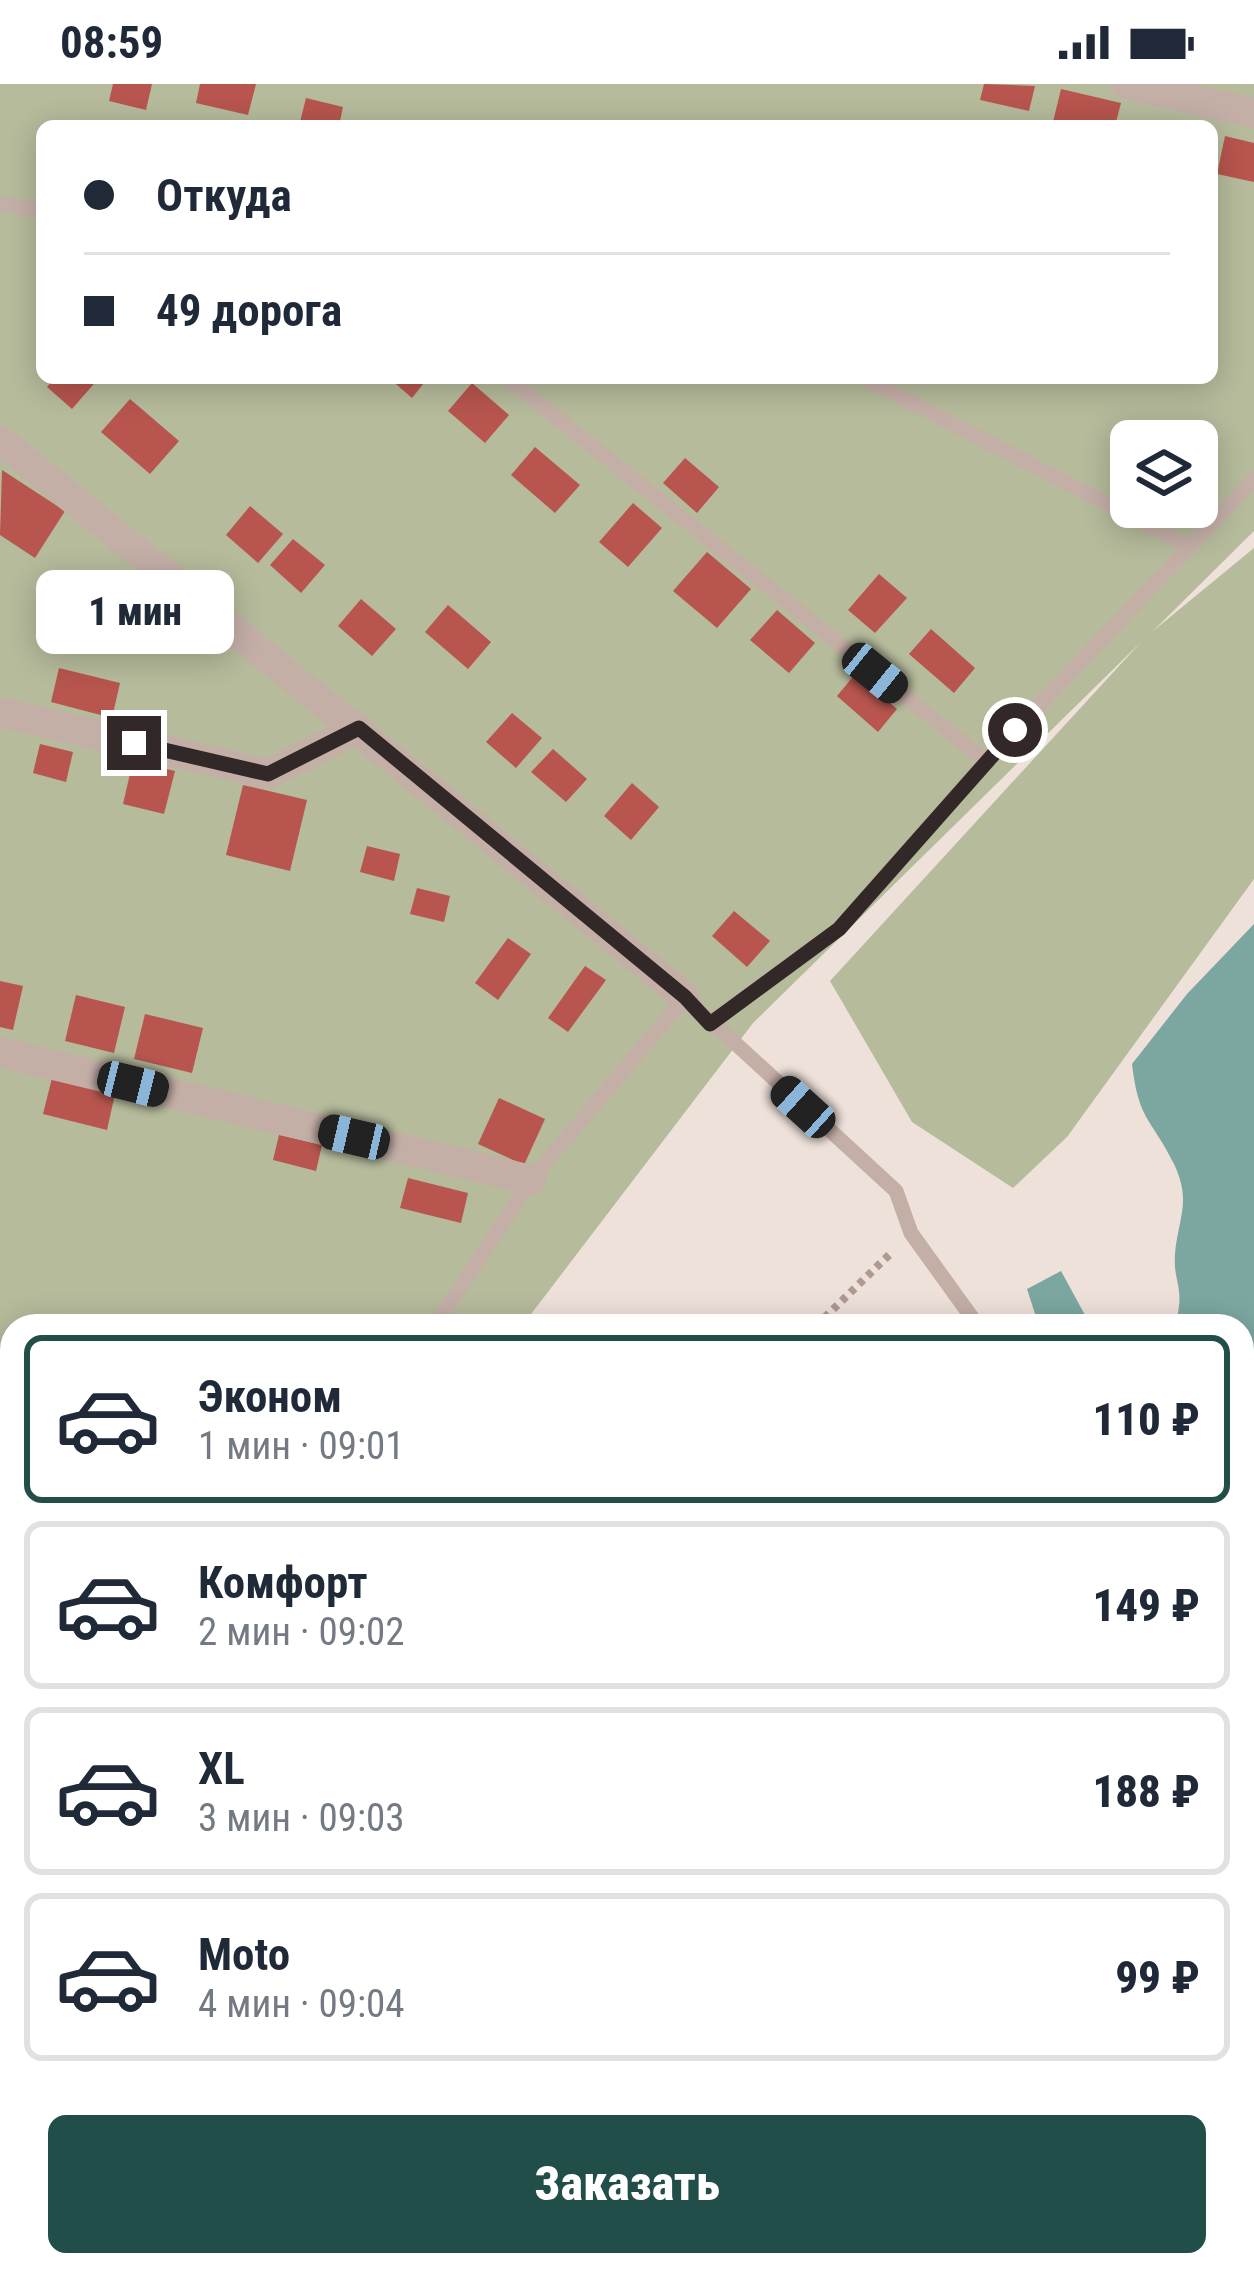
<!DOCTYPE html>
<html lang="ru">
<head>
<meta charset="utf-8">
<style>
	:root { --surface:#fff; --page:#f2f2f3; --text:#1f2937; --muted:#747a83; --line:#e0e1e3; --accent:#224e49 }
	body { margin:0; font-family:"Roboto Condensed",sans-serif; background:var(--page); color:var(--text); height:100vh; display:flex; flex-direction:column; font-size:45px; white-space:nowrap }
	* { box-sizing:border-box; margin:0 }
	p { font-size:39px; color:var(--muted) }
	.icon { flex:none; width:66px; height:66px; fill:none; stroke:currentColor; stroke-width:2; stroke-linecap:round; stroke-linejoin:round }
	.map { position:relative; flex:1; overflow:hidden }
	.side { position:absolute; left:0px; top:1230px; width:1254px; height:963px; display:flex; flex-direction:column; background:var(--surface); border-radius:36px 36px 0 0; box-shadow:0 6px 30px #0003 }
	.side>* { flex:none }
	.top-card { position:absolute; left:36px; top:36px; width:1182px; height:264px; border-radius:18px; box-shadow:0 6px 30px #0003; display:grid; align-content:center; height:264px; padding:0 48px; background:var(--surface) }
	.fabs { position:absolute; left:1110px; top:336px; display:grid; gap:24px }
	.fabs a { display:grid; place-items:center; width:108px; height:108px; border-radius:18px; background:var(--surface); box-shadow:0 6px 30px #0003; font-size:60px }
	.end { position:absolute; width:54px; height:54px; margin:-27px; border:15px solid #322827; background:#fff; box-shadow:0 0 0 6px #fff }
	.from { border-radius:50% }
	.bubble { position:absolute; height:84px; border-radius:18px; background:var(--surface); box-shadow:0 6px 30px #0003; font-size:39px; font-weight:800; line-height:84px; text-align:center }
	.car { position:absolute; width:36px; height:72px; margin:-36px -18px; border-radius:15px; box-shadow:0 0 9px 3px #0007; background:linear-gradient(#222 24%,#8ab4d8 0 40%,#222 0 76%,#8ab4d8 0 86%,#222 0) }
	.top-card b { display:flex; align-items:center; gap:42px; height:114px; font-size:45px }
	.top-card b+b { border-top:3px solid var(--line) }
	.top-card i { width:30px; height:30px; background:var(--text) }
	ul { padding:21px 0 0; list-style:none }
	li { display:flex; align-items:center; gap:36px; height:168px; margin:0 24px 18px; padding:0 24px; border:6px solid var(--line); border-radius:18px }
	li div { flex:1 }
	li b { display:block; font-size:45px }
	li em { font-style:normal; font-weight:800 }
	li.on { border-color:var(--accent) }
	li>.icon { width:108px; height:108px; stroke-width:1.5 }
	.primary-button { display:flex; gap:24px; margin-top:auto; padding:24px 48px }
	.primary-button a { flex:1; height:138px; border-radius:18px; background:var(--accent); color:#fff; font-size:48px; font-weight:800; line-height:138px; text-align:center }
	.status { display:flex; justify-content:space-between; align-items:center; height:84px; padding:0 60px; background:var(--surface); direction:ltr }
	.status svg { height:33px; fill:currentColor }
	.map>svg:first-child { display:block }
</style>
</head>
<body>
<div class="status"><b>08:59</b><svg viewBox="0 0 49 12"><path d="M0 12V9h3v3zM5 12V6h3v6zM10 12V3h3v9zM15 12V0h3v12zM26 1h20v11H26zM47 4h2v5h-2z"/></svg></div>
<div class="map">
<svg width="1254" height="2192" viewBox="0 0 1254 2192">
	<rect width="100%" height="100%" fill="#eee1da"/>
	<path fill="#b6bb9c" fill-rule="evenodd" d="M0,0H1254V447L1153,547L1254,464V795L1067,1053L1013,1104L912,1038L830,897L1141,558L753,939L522,1242H12V1913L0,1928ZM42,42H1212V294H42ZM1131,357H1197V423H1131Z"/>
	<g fill="#7ca7a1">
		<path d="M1254,840V2192H0V2175L12,2161V2181H1242V1242H1175C1186,1202 1173,1201 1175,1170C1178,1134 1192,1118 1174,1080C1151,1033 1139,1038 1132,980L1187,910Z"/>
		<path d="M1061,1187L1091,1242L1038,1239L1027,1205Z"/>
	</g>
	<g fill="#b7554e">
		<path d="M113,0H152L146,26L109,17Z"/>
		<path d="M200,0H256L248,31L196,19Z"/>
		<path d="M984,0L1035,2L1029,27L980,16Z"/>
		<path d="M1061,5L1121,19L1115,42H1052Z"/>
		<path d="M306,14L343,23L339,42H299Z"/>
		<path d="M1225,52L1254,59V98L1217,90Z"/>
		<path d="M55,294H99L72,325L47,303Z"/>
		<path d="M389,294H428L412,314Z"/>
		<path d="M472,299L509,331L485,359L448,327Z"/>
		<path d="M130,315L179,357L150,390L101,348Z"/>
		<path d="M535,363L580,401L555,429L511,391Z"/>
		<path d="M685,374L719,403L697,429L663,399Z"/>
		<path d="M2,386L65,427L35,474L0,451Z"/>
		<path d="M633,419L662,444L628,483L599,458Z"/>
		<path d="M250,422L283,450L258,479L226,451Z"/>
		<path d="M293,455L325,481L301,509L270,481Z"/>
		<path d="M707,468L751,505L717,544L673,507Z"/>
		<path d="M879,490L907,514L875,549L848,526Z"/>
		<path d="M361,515L396,545L372,572L338,542Z"/>
		<path d="M448,521L491,558L468,585L425,548Z"/>
		<path d="M777,526L815,559L789,589L750,556Z"/>
		<path d="M931,545L975,584L954,609L909,570Z"/>
		<path d="M59,584L120,599L112,634L51,618Z"/>
		<path d="M856,589L897,625L878,648L837,612Z"/>
		<path d="M512,629L542,654L516,684L486,658Z"/>
		<path d="M40,660L73,668L66,698L33,689Z"/>
		<path d="M553,665L587,695L566,718L531,688Z"/>
		<path d="M133,677L175,687L164,730L123,720Z"/>
		<path d="M632,699L659,723L631,756L604,732Z"/>
		<path d="M243,701L307,716L290,787L226,771Z"/>
		<path d="M367,762L400,770L394,797L360,788Z"/>
		<path d="M417,804L450,812L444,838L410,830Z"/>
		<path d="M734,827L770,857L747,883L712,852Z"/>
		<path d="M508,854L531,870L498,916L475,899Z"/>
		<path d="M585,882L606,896L568,948L548,934Z"/>
		<path d="M0,897L23,902L13,946L0,943Z"/>
		<path d="M76,911L125,923L114,969L65,957Z"/>
		<path d="M145,930L203,944L192,989L134,975Z"/>
		<path d="M52,994L115,1010L107,1046L43,1030Z"/>
		<path d="M499,1014L545,1035L524,1081L478,1060Z"/>
		<path d="M279,1051L322,1061L316,1087L273,1076Z"/>
		<path d="M408,1094L468,1109L461,1139L400,1124Z"/>
		<path d="M7,1565L12,1566V1605L0,1602Z"/>
	</g>
	<g fill="none" stroke-linecap="round" stroke-linejoin="round">
		<path stroke="#af9992" stroke-width="8" stroke-dasharray="6 6" stroke-linecap="butt" d="M816,1242L893,1167"/>
		<g stroke="#c4afa7" stroke-width="15">
			<path d="M0,119L42,127"/>
			<path d="M507,294L986,677"/>
			<path d="M864,294L1189,462"/>
			<path d="M710,939L839,845L986,677L1254,395"/>
			<path d="M435,1242L531,1096L685,913L896,1107L911,1149L978,1242"/>
			<path d="M0,1869L12,1851"/>
		</g>
		<g stroke="#c4afa7" stroke-width="30">
			<path d="M1126,0L1254,29"/>
			<path d="M0,356L685,913"/>
			<path d="M0,628L268,690L359,644"/>
			<path d="M0,968L531,1096"/>
			<path d="M0,1307L12,1310"/>
			<path d="M0,1627L12,1630"/>
		</g>
	</g>
	<g fill="none" stroke-linecap="round" stroke-linejoin="round">
		<path stroke="#322827" stroke-width="15" d="M134,659L268,690L359,644L685,913L710,940L839,845L1015,646"/>
	</g>
</svg>
<div class="fabs">
<a><svg class="icon" aria-label="layers" viewBox="0 0 24 24"><path d="M12 4l9 5-9 5-9-5zM3 14l9 5 9-5"/></svg></a>
</div>
<i class="end from" style="left:1015px;top:646px"></i>
<i class="end" style="left:134px;top:659px"></i>
<div class="bubble" style="left:36px;top:486px;width:198px">1 мин</div>
<i class="car" style="left:875px;top:589px;rotate:129deg"></i>
<i class="car" style="left:133px;top:1000px;rotate:104deg"></i>
<i class="car" style="left:803px;top:1023px;rotate:312deg"></i>
<i class="car" style="left:354px;top:1053px;rotate:283deg"></i>
<div class="top-card">
<b><i class="from"></i>Откуда</b>
<b><i></i>49 дорога</b>
</div>
<section class="side">
<ul>
<li class="on"><svg class="icon" aria-label="car" viewBox="0 0 24 24"><path d="M5 17H2v-5l4-1 3-4h7l3 4 3 1v5h-3M9 17h6M6 11h13"/><circle cx="7" cy="17" r="2"/><circle cx="17" cy="17" r="2"/></svg><div><b>Эконом</b><p>1 мин · 09:01</p></div><em>110 ₽</em></li>
<li><svg class="icon" aria-label="car" viewBox="0 0 24 24"><path d="M5 17H2v-5l4-1 3-4h7l3 4 3 1v5h-3M9 17h6M6 11h13"/><circle cx="7" cy="17" r="2"/><circle cx="17" cy="17" r="2"/></svg><div><b>Комфорт</b><p>2 мин · 09:02</p></div><em>149 ₽</em></li>
<li><svg class="icon" aria-label="car" viewBox="0 0 24 24"><path d="M5 17H2v-5l4-1 3-4h7l3 4 3 1v5h-3M9 17h6M6 11h13"/><circle cx="7" cy="17" r="2"/><circle cx="17" cy="17" r="2"/></svg><div><b>XL</b><p>3 мин · 09:03</p></div><em>188 ₽</em></li>
<li><svg class="icon" aria-label="car" viewBox="0 0 24 24"><path d="M5 17H2v-5l4-1 3-4h7l3 4 3 1v5h-3M9 17h6M6 11h13"/><circle cx="7" cy="17" r="2"/><circle cx="17" cy="17" r="2"/></svg><div><b>Moto</b><p>4 мин · 09:04</p></div><em>99 ₽</em></li>
</ul>
<div class="primary-button"><a>Заказать</a></div>
</section>
</div>
</body>
</html>
